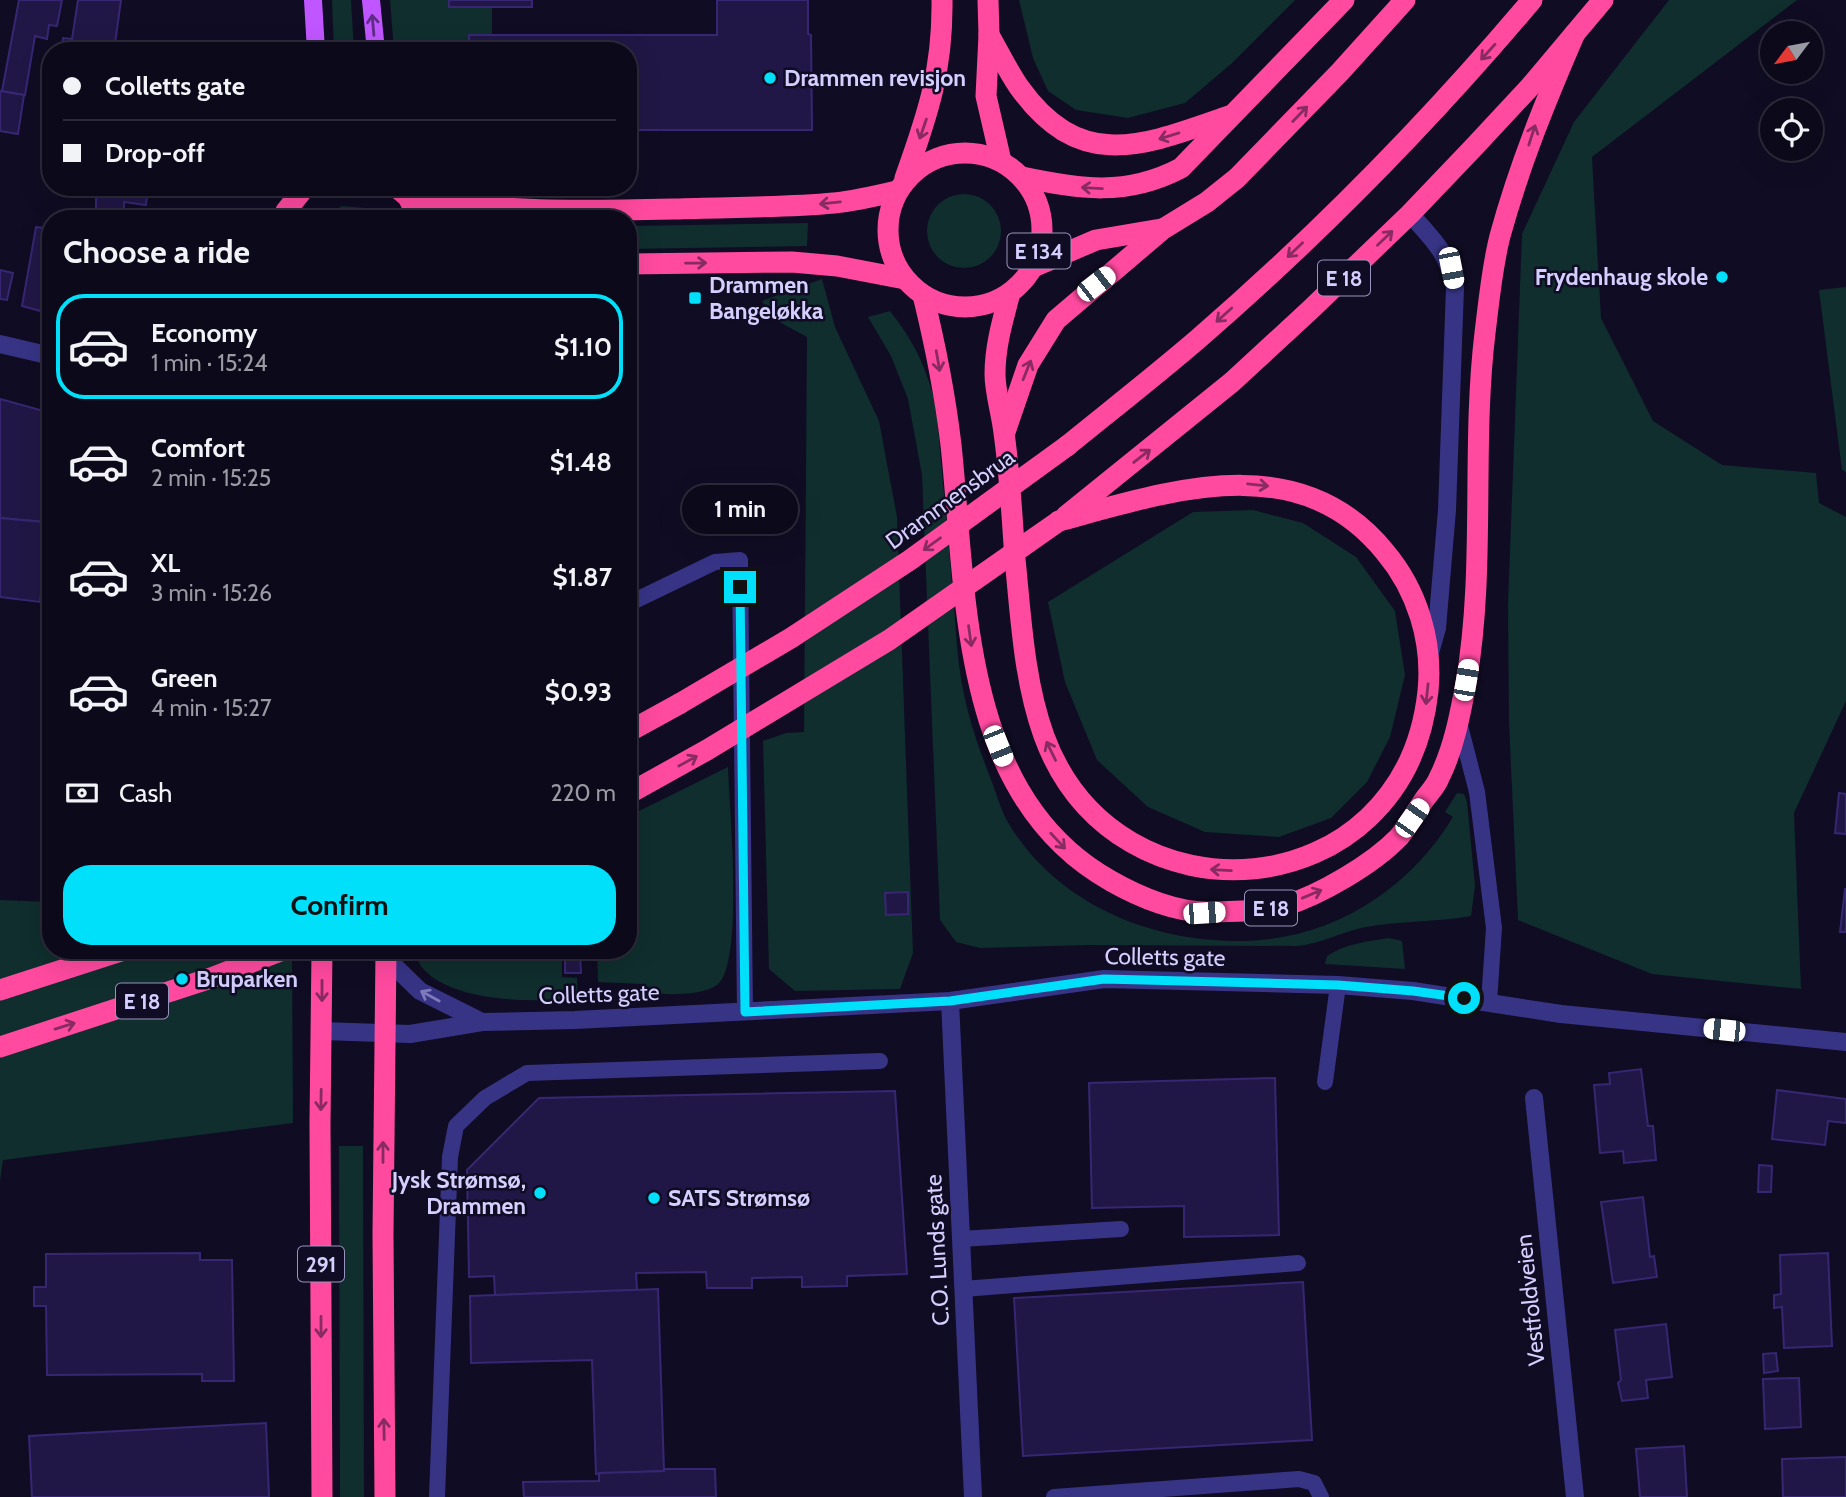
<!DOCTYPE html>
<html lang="en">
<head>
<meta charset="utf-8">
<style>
	:root { --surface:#0c091a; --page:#151223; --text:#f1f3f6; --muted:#9a9aa2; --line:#2c2a39; --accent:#00e0fa }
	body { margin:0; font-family:Cabin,sans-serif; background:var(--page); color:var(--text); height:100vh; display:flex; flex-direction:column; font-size:26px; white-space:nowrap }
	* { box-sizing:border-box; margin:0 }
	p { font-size:23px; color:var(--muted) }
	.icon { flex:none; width:38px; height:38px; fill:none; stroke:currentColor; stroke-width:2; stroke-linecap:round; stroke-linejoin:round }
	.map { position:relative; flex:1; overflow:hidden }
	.sheet { position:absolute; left:42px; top:210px; width:595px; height:749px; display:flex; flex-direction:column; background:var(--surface); border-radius:28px; box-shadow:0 7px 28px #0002,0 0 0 2px var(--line) }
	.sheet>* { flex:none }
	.guide { position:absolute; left:42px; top:42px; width:595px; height:154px; border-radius:28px; box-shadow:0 7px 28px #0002,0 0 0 2px var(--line); display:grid; align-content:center; height:154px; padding:0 21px; background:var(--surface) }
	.needle { width:46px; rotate:238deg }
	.controls { position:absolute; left:1760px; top:21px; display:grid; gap:14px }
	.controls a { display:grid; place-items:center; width:63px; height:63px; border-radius:50%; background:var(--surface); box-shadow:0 7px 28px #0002,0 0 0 2px var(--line); font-size:35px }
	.end { position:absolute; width:32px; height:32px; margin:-16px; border:9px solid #00e0fa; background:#111; box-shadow:0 0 0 4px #111 }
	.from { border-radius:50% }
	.bubble { position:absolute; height:49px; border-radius:24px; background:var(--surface); box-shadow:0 7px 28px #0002,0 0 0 2px var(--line); font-size:23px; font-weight:800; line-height:49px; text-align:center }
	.car { position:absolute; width:21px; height:42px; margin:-21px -10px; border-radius:9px; box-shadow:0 0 5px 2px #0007; background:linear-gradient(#fff 24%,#345 0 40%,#fff 0 76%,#345 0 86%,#fff 0) }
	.guide b { display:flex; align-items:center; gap:24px; height:66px; font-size:26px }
	.guide b+b { border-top:2px solid var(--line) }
	.guide i { width:18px; height:18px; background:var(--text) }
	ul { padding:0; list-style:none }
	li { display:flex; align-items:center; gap:21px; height:105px; margin:0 14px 10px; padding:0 7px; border:4px solid transparent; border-radius:28px }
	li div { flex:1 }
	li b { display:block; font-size:26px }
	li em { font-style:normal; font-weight:800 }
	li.selected { border-color:var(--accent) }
	li>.icon { width:63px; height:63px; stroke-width:1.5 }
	h2 { padding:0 21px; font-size:32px; line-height:84px }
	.pay { display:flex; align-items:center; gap:18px; height:77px; padding:0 21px; font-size:26px }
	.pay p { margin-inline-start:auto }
	.cta { display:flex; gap:14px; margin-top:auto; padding:14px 21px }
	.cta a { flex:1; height:80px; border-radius:28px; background:var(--accent); color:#111; font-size:28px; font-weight:800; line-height:80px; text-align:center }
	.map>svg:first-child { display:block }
</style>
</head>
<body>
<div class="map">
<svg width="1846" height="1497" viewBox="0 0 1846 1497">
	<rect width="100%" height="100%" fill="#100c23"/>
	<g fill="#0f2e2d">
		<path d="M332,0H351L354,51H334Z"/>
		<path d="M390,0H449L450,7H492V35H469V51H394Z"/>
		<path d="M1019,0H1295L1231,64L1185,103L1128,118L1076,110L1048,91L1033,58Z"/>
		<path d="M1669,0H1797L1592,157L1601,318L1653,421L1722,465L1816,473L1819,503L1846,517V701L1794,813L1801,989L1652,974L1518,920L1509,722L1508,604L1522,234L1574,122Z"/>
		<circle cx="964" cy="231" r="37"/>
		<path d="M342,206L365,208L379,219H322Z"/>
		<path d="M808,223L807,246L628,249V226Z"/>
		<path d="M822,279L835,327L879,421L897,517L913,953L900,989L795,991L769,969L763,741L786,733L804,732L807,337L772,318L762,301Z"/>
		<path d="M1846,287V472L1842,470L1819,290Z"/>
		<path d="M890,311C915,343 925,365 936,405C941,464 947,524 952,584C956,620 956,659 964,694C970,725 982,756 993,785C998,798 1002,813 1009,824C1058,905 1153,943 1244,941C1332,939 1408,891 1453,817L1445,812L1457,793L1464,794L1467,802L1475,886L1471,916C1436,922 1401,921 1366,927C1343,931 1321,944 1297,946L1087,945L980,948L956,942L940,920L922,475L908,399L891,356L868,317Z"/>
		<path d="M1253,510L1303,523L1356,557L1395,611L1405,675L1390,737L1367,782L1331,818L1279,837L1205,832L1148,807L1097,760L1065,682L1048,602L1193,512Z"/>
		<path d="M728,767C729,804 745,965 717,985C697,998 665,993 642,994V984L598,982L597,950H628V857L636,852L639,811Z"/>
		<path d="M0,900L51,902V950H292L293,1123L3,1160L0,1181Z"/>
		<path d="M1389,938L1402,941L1405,969L1325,964L1327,956C1345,944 1368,941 1389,938Z"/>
		<path d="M415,950H562V977L577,978L578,998C536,1003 449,1003 421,966C418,962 417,955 415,950Z"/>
		<path d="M339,1146H363L364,1497H340Z"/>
	</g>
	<g fill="#211746" stroke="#372773" stroke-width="2">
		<path d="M19,0H62L57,26L49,25L47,39L35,36L25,95L2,91Z"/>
		<path d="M78,0H121L114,51L62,50L63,38L72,39Z"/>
		<rect x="449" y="0" width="83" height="7"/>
		<path d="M717,0H808V34L811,35L812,130H628V51H469V35H717Z"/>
		<path d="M0,91L24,95L18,134L0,131Z"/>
		<path d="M96,187H148L146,205L124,202V219H96Z"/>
		<path d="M36,227L51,229V314L22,306Z"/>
		<path d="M0,270L13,273L7,300L0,299Z"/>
		<path d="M0,399L51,413V497H47L44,522L0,518Z"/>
		<path d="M0,518L44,522L41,548L51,549L47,583L42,582L40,602L0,597Z"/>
		<path d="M1839,793L1846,794V834L1835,833Z"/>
		<path d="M1845,889H1846V932H1840Z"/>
		<path d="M908,892V914L886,915L885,893Z"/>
		<path d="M565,952L580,953L581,973H565Z"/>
		<path d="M1641,1069L1648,1126H1653L1656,1160L1624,1163L1623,1151L1600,1153L1594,1085L1610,1084L1609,1073Z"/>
		<path d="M1275,1078L1279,1235L1184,1237V1206L1092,1208L1089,1083Z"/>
		<path d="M1777,1090L1846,1099V1123L1828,1121L1825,1145L1772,1139Z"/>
		<path d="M895,1091L907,1274L847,1276V1286L802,1287V1277L752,1278V1288H707L706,1272L636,1273L637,1290L495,1295L494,1276L469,1277L467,1170L539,1098Z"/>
		<path d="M1759,1165L1772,1166L1771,1192H1758Z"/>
		<path d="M1643,1197L1650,1257L1654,1256L1657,1277L1613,1283L1601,1202Z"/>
		<path d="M200,1253V1260H232L234,1381H202V1374L47,1375L46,1306H34V1287H46V1254Z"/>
		<path d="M1828,1253L1832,1346L1784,1348L1782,1307L1774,1308V1295L1781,1294L1780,1255Z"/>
		<path d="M1303,1282L1312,1440L1023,1456L1014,1298Z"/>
		<path d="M658,1289L664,1471L596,1474L592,1360L471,1363L470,1296Z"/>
		<path d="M1666,1324L1672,1377L1646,1380L1648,1398L1622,1401L1618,1383L1621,1380L1615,1330Z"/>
		<path d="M1776,1353L1778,1371L1764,1373L1763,1354Z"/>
		<path d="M1799,1378L1801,1427L1765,1429L1763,1379Z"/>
		<path d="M266,1423L269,1497H32L29,1436Z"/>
		<path d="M1684,1446L1687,1497H1640L1636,1449Z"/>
		<path d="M1846,1457V1497H1783L1782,1459Z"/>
		<path d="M664,1469H715L716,1497H524L523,1482L599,1481V1473L664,1471Z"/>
	</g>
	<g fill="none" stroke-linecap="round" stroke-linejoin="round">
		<g stroke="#373486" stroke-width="16">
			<path d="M628,604L715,562L740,560L745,1012"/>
			<path d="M1459,722L1477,792L1494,928L1489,1002"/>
			<path d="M1325,1082L1338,985"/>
			<path d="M961,1239L1121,1229"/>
			<path d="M963,1289L1298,1263"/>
			<path d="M437,1497L450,1157L456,1126L485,1098L527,1073L880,1061"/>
			<path d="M1054,1497L1299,1479L1314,1483L1321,1497"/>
		</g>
		<g stroke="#373486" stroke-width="18">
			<path d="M1410,214C1432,238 1449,254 1455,288L1447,510L1437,628L1429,656"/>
			<path d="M0,344L51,356"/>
			<path d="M386,958L420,991L482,1022"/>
			<path d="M950,1001L973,1497"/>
			<path d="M322,1031L410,1034L482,1022L575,1020L950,1001L1104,979L1338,985L1413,991L1561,1014L1846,1042"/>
			<path d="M1534,1098L1575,1497"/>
		</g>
		<g stroke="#c056ff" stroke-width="18">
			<path d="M313,0L316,51"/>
			<path d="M371,0L376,51"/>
		</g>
		<g stroke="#ff4aa0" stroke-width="21">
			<path d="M988,0L989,35L986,96L1001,161"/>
			<path d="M989,35C999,52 1008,71 1019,87C1081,174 1145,145 1229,116"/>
			<circle cx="965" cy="230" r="77"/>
			<path d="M1022,177C1079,189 1126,197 1181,168L1344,0"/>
			<path d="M905,178C928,114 943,69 942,0"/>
			<path d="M396,187L408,197L419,219"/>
			<path d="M408,197C496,213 584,211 674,209C727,207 781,208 834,203C855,201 876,196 897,191"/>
			<path d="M283,219L286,211L305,187"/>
			<path d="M628,264L792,262L837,266L905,279"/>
			<path d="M1033,267L1096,240L1161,229"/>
			<path d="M1010,293C1003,319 995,346 995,374C995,393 1002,414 1004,433C1010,475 1012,517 1015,559C1021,618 1024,681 1044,736C1116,932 1405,909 1428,691C1433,641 1417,590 1385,552C1299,446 1170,491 1059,521"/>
			<path d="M923,295C935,344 945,394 951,445C967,595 959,796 1111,881C1139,897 1179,914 1213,912C1235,911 1263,912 1284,906C1320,895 1373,864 1399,837C1408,826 1416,812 1424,800C1429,793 1436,786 1439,778C1454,748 1460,715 1466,683C1486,568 1471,449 1485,333C1489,301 1492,267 1500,236C1519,166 1546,100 1575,33"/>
			<path d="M1005,432L1028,365L1056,320L1163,229L1207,202L1237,178L1340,72L1405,0"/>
			<path d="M1067,446C1110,411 1155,376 1198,339C1318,235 1430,121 1532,0"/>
			<path d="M1066,516L1232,382L1309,311L1410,214L1474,147L1529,88L1603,0"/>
			<path d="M628,732L679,704"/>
			<path d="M0,990L124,950"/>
			<path d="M0,1047L211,978L283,950"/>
			<path d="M322,1497L320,1124L322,950"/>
			<path d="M385,1497L383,1234L386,950"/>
		</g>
		<g stroke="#ff4aa0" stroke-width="21">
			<path d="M679,704L791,638L910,560L1067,446"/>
			<path d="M628,794L707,750L889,640L1059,521"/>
		</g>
	</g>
	<defs><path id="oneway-shaft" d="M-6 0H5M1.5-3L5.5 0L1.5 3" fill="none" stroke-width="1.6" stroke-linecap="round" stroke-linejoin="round" transform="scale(1.75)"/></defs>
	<use stroke="#5f2d86" href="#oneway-shaft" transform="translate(373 25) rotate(-95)"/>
	<g stroke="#882b62">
		<use href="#oneway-shaft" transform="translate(1488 52) rotate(132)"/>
		<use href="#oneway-shaft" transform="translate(1300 114) rotate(-46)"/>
		<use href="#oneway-shaft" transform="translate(923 129) rotate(109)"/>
		<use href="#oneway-shaft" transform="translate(1532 135) rotate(-72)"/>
		<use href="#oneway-shaft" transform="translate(1169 136) rotate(163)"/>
		<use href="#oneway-shaft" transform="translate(1092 188) rotate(-177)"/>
		<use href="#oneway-shaft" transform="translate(830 203) rotate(174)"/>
		<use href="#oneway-shaft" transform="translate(1385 238) rotate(-44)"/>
		<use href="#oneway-shaft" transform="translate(1295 250) rotate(136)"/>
		<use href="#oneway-shaft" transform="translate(696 263) rotate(-1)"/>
		<use href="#oneway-shaft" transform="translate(1224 315) rotate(138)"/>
		<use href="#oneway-shaft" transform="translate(938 361) rotate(80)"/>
		<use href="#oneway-shaft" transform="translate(1027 370) rotate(-68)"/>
		<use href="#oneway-shaft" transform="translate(1142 456) rotate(-38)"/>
		<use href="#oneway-shaft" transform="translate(1258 485) rotate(6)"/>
		<use href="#oneway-shaft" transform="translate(932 544) rotate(144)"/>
		<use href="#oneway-shaft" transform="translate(970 636) rotate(82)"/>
		<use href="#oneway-shaft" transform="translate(1427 694) rotate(96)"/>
		<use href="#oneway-shaft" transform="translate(1051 751) rotate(-116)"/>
		<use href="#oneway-shaft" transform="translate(688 761) rotate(-29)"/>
		<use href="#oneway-shaft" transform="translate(1058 841) rotate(47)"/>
		<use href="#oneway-shaft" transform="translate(1221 870) rotate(-177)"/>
		<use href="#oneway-shaft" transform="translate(1312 894) rotate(-23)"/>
		<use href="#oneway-shaft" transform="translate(322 991) rotate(90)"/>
		<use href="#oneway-shaft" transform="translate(65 1026) rotate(-17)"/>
		<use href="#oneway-shaft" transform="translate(321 1100) rotate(91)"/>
		<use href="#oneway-shaft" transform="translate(383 1152) rotate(-90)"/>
		<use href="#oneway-shaft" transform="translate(321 1327) rotate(90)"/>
		<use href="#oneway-shaft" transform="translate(384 1429) rotate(-91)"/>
	</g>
	<use stroke="#7e7abc" href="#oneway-shaft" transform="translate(430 996) rotate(-151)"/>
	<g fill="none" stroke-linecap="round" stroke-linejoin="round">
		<path stroke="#00e0fa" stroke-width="9" d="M740,587L745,1012L950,1001L1104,979L1338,985L1413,991L1464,998"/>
	</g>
	<g fill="#00e0fa" stroke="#100c23" stroke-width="2.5">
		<circle cx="770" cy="78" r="7"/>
		<circle cx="1722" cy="277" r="7"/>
		<rect x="688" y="291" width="14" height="14" rx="3.5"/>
		<circle cx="182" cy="979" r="7"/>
		<circle cx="540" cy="1193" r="7"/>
		<circle cx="654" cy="1198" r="7"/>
	</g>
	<g text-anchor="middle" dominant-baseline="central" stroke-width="5" stroke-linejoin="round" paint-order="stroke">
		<g fill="#100c23" stroke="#9994bd" stroke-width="2">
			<rect x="1007.5" y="233.5" width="63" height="35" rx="5"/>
			<rect x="1318" y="260.5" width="52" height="35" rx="5"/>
			<rect x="1245" y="890.5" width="52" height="35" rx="5"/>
			<rect x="116" y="983.5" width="52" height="35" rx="5"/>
			<rect x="298" y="1246.5" width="46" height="35" rx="5"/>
		</g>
		<g font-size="21" font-weight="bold" fill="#d4cfff">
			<text x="1039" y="251">E 134</text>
			<text x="1344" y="278">E 18</text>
			<text x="1271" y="908">E 18</text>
			<text x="142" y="1001">E 18</text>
			<text x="321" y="1264">291</text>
		</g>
		<g font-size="23" font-weight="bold" fill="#d4cfff" stroke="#100c23" text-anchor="start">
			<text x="784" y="78">Drammen revisjon</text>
			<text x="1708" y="277" text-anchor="end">Frydenhaug skole</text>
			<text x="709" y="285">Drammen<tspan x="709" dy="26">Bangeløkka</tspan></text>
			<text x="196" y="979">Bruparken</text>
			<text x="526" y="1180" text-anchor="end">Jysk Strømsø,<tspan x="526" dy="26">Drammen</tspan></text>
			<text x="668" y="1198">SATS Strømsø</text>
		</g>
		<g font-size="23" fill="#d4cfff" stroke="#100c23">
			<text transform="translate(950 499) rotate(-36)">Drammensbrua</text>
			<text transform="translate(1165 957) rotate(1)">Colletts gate</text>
			<text transform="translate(599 994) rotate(-2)">Colletts gate</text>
			<text transform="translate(937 1250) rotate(-93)">C.O. Lunds gate</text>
			<text transform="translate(1530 1300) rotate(-96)">Vestfoldveien</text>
		</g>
	</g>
</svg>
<div class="controls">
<a><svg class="needle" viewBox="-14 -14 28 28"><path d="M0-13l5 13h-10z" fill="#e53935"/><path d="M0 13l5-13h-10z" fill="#9a9aa2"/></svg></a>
<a><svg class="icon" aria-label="locate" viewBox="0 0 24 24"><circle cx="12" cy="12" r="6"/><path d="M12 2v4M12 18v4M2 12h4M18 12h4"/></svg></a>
</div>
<i class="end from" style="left:1464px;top:998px"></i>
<i class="end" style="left:740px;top:587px"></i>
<div class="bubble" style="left:682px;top:485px;width:116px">1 min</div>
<i class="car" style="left:1451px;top:268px;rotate:169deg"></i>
<i class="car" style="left:1096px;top:284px;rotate:52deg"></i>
<i class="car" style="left:1466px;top:680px;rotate:10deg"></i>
<i class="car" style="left:998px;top:746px;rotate:158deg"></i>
<i class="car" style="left:1412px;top:818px;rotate:35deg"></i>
<i class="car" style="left:1204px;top:913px;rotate:86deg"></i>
<i class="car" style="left:1724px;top:1030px;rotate:276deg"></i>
<div class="guide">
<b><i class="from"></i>Colletts gate</b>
<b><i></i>Drop-off</b>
</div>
<section class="sheet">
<h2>Choose a ride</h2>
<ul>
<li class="selected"><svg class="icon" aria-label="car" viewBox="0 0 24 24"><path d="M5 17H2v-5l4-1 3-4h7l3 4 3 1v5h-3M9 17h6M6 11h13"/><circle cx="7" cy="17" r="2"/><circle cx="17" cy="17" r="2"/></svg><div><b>Economy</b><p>1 min · 15:24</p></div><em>$1.10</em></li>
<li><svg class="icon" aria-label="car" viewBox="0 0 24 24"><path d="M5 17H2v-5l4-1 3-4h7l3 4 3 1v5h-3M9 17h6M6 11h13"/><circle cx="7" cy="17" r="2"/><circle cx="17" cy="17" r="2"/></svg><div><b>Comfort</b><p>2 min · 15:25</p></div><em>$1.48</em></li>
<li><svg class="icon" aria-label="car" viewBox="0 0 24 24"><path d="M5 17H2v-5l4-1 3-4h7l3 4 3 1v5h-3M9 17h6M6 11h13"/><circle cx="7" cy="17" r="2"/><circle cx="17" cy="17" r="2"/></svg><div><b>XL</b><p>3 min · 15:26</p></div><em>$1.87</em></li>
<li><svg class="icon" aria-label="car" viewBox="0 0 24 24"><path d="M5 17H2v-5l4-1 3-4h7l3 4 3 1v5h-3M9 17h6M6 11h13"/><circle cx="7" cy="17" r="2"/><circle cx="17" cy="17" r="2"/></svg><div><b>Green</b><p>4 min · 15:27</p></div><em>$0.93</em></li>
</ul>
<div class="pay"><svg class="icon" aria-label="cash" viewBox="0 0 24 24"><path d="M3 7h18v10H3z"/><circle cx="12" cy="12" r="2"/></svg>Cash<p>220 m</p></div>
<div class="cta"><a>Confirm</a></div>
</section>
</div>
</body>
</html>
